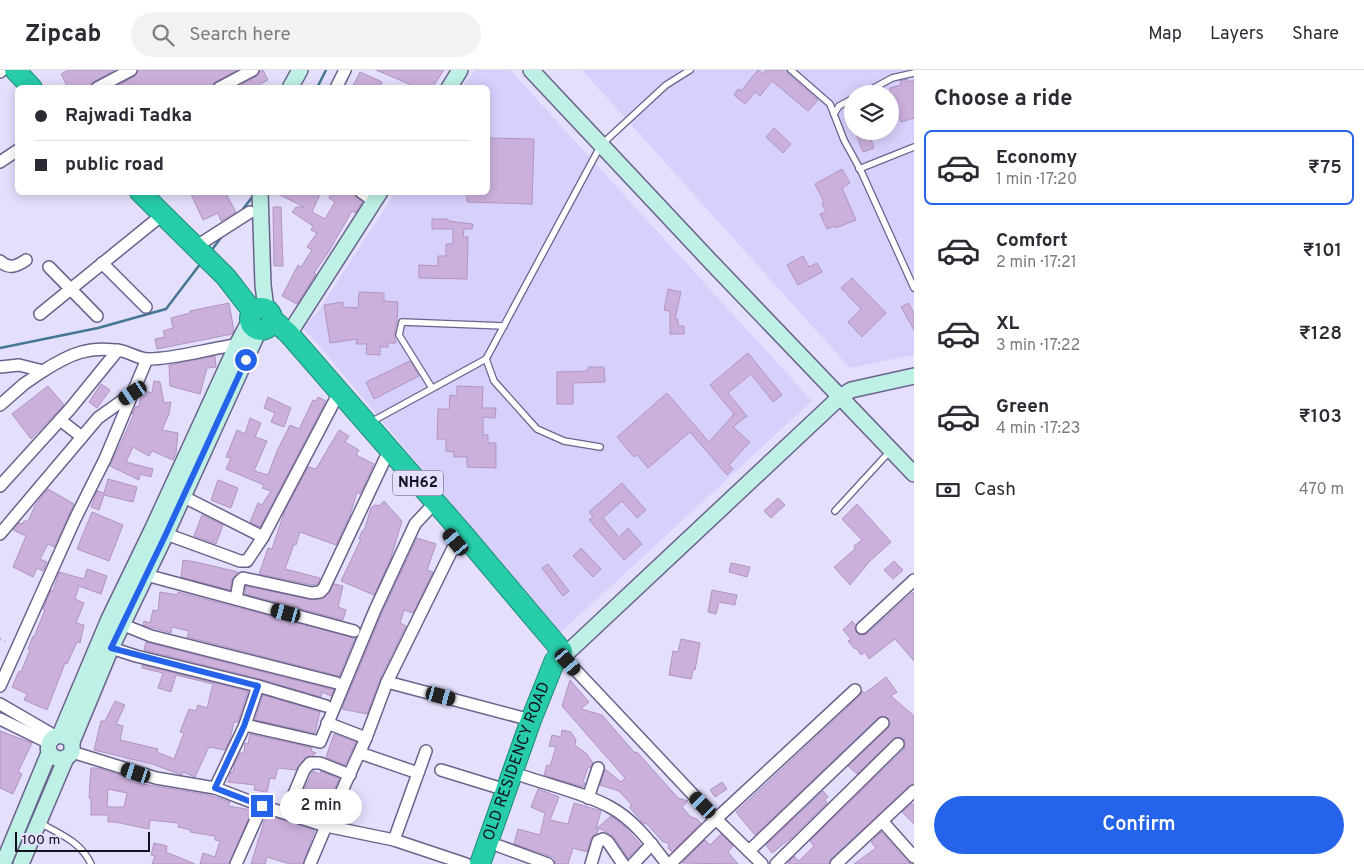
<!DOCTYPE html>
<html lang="en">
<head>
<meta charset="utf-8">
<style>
	:root { --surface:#fff; --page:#f2f2f3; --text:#2b2b33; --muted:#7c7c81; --line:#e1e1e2; --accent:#2563eb }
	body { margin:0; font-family:Overpass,sans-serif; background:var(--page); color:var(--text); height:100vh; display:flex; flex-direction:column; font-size:19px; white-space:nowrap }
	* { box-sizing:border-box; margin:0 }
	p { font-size:16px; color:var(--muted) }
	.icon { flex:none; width:28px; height:28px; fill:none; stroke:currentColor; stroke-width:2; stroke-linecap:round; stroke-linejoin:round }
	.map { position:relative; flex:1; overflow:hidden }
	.side { display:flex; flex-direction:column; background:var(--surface); width:450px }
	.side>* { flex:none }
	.banner { position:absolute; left:15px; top:15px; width:475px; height:110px; border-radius:8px; box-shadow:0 2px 12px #0003; display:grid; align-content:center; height:110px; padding:0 20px; background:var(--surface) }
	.fabs { position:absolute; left:844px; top:15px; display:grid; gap:10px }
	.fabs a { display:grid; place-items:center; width:55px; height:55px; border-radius:50%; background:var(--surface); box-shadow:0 2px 12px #0003; font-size:25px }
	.scale { position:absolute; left:15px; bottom:12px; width:135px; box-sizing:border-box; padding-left:5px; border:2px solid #131020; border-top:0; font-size:14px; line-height:18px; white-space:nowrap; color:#131020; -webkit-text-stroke:4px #e4dffc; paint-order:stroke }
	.end { position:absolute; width:22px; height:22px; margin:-11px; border:6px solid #2563eb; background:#fff; box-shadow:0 0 0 2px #fff }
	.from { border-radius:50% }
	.bubble { position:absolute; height:35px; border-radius:18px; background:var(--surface); box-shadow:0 2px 12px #0003; font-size:16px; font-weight:600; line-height:35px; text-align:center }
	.car { position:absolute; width:15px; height:30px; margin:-15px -8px; border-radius:6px; box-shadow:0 0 4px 1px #0007; background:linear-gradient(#222 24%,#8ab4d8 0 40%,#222 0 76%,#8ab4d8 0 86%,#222 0) }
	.banner b { display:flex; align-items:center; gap:18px; height:48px; font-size:19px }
	.banner b+b { border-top:1px solid var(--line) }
	.banner i { width:12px; height:12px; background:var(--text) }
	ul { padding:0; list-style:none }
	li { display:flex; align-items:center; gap:15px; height:75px; margin:0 10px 8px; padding:0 10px; border:2px solid transparent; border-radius:8px }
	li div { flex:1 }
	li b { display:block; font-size:19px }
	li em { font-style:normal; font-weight:600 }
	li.current { border-color:var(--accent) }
	li>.icon { width:45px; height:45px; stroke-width:1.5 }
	h2 { padding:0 20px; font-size:22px; line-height:60px }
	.pay { display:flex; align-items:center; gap:12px; height:55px; padding:0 20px; font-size:19px }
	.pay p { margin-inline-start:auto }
	.primary-button { display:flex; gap:10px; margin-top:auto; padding:10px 20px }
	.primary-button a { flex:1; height:58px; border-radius:30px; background:var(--accent); color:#fff; font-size:20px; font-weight:600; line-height:58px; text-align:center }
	header { display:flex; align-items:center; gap:30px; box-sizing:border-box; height:70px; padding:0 25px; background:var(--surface); border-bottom:1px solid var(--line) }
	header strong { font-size:24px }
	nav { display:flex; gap:28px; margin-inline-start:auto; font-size:18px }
	.search { width:350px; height:45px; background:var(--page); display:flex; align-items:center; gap:12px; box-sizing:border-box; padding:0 18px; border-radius:28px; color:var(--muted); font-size:19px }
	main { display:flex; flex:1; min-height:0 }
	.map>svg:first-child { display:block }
</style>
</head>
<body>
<header>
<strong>Zipcab</strong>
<div class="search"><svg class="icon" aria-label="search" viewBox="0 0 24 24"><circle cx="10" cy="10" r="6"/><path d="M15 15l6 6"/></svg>Search here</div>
<nav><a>Map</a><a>Layers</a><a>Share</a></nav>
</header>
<main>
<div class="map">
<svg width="914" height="794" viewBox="0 0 914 794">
	<rect width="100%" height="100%" fill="#e4dffc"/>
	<g fill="#d8d0fc" fill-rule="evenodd">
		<path d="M475,0H510L812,331L559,564L323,280L302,257L317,243L395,123L488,122V18L463,17Z"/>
		<path d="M582,0H914V285L850,298ZM852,24H890V61H852Z"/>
	</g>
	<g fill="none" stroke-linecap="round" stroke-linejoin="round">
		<g stroke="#457694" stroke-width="2.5">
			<path d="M317,18L326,0"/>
			<path d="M240,143L253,126"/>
			<path d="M211,181L223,165"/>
			<path d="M0,278L98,258L166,239L201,193"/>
		</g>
	</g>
	<g fill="#cbb0db" stroke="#b095bf" fill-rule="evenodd">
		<path d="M68,0H115L93,12L90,18H68L61,4Z"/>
		<path d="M138,0H237L215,12L212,18H114L135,6Z"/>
		<path d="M260,0H263L268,10L254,18H236L257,6Z"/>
		<path d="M376,0H444L432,18H408L409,14Z"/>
		<path d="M758,0L763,4L766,0H786L788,4L818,30L808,41L772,11L760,26L755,22L745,34L734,25L738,19L741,21Z"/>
		<path d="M360,2L382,12L380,18H352Z"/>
		<path d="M907,9L908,12L914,10V48L901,52L898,42L890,46V18L901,15L900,11Z"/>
		<path d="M774,58L791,74L783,83L766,67Z"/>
		<path d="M855,61H868L874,78L863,82Z"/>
		<path d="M488,68L534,69L532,134L467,132V122H488Z"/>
		<path d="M842,99L850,113L842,118L856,150L836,158L835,156L827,159L820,144L826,142L822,133L824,132L815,114Z"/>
		<path d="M190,122H208L209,125L215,122H225L236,142L221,151L218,143L203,150Z"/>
		<path d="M274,122H321L312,142L325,149L335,132L329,128L332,122H351L362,132L356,143L352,141L329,181L314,203L316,204L297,234L282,226L298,195L301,197L312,180L307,177L317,163L311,160L313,156L292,142L296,137H304Z"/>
		<path d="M273,137H281L283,196H274Z"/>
		<path d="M432,149H448V151L473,154L472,159H464L463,167H468L467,209L419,208V195L438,196V186H446V174H453V159H432Z"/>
		<path d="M803,186L809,197L817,193L822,202L798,215L787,195Z"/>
		<path d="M852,208L886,243L862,267L848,252L861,239L841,218Z"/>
		<path d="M668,219L681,222L675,249H678V256H684V264H670V241L664,240Z"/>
		<path d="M359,222L384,223V231L398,232L397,251L394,264L396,273H388V277H380V285L366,284L367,274H356L357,269L330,273L324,235L343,232V237L358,238Z"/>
		<path d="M229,233L234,261L232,264L157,279L155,269L165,267L163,261L173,258L171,248L190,243V241Z"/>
		<path d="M908,233L914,243V260L901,237Z"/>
		<path d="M748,283L782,325L773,332L751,304L728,323L747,346L733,357L750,372L729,395L733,399L727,405L690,362L648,398L637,385L634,387L617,367L667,323L709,372L734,344L710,315Z"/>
		<path d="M215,286L216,297L207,298L200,324L170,316L169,295Z"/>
		<path d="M410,291L419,306L374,329L366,312Z"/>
		<path d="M588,297H604L605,312L573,313V334H557V302L588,301Z"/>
		<path d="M154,311L160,312L164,333L171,332L169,344L162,360L178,363L176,383L173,390L152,381L149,386L133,377L126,392L153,399L151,407L140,404L139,410L110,396L134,344H132L136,336L139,337L142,320L152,323Z"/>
		<path d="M101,314L110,320L97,338L89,332Z"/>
		<path d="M48,316L64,335L31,369L12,344Z"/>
		<path d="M457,316L483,317L482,338H496L495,348L483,347V365H488V373H496V398L467,397V387H454V382L446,381V369H437L438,339H449L450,325L457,326Z"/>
		<path d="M268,327L291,338L284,357L271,352L275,343L264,338Z"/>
		<path d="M318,327L326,331L260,457L250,452L258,433L262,435L271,421L262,418L264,415L226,399L231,388L226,387L237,360L245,364L250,348L261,353L255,367L267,371L254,401L268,405L277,381L290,355L299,359L313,330L316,331Z"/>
		<path d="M339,360L349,366L345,372L359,380L356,385L374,394L360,424L357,422L350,445L336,475L300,462L296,475L294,474L285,499L320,508L318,514L312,515L259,504L268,478L272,479L285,440L308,397L316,399Z"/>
		<path d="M108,409L137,417L133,432L104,425L99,440L91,437L97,421L104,423Z"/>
		<path d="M218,410L238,418L231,438L211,430Z"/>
		<path d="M622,413L646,440L637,448L622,431L603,448L619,467L628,458L642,474L624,490L589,450L593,447L589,442Z"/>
		<path d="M48,419L74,434L54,477L48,474L40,489L47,492L43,501L37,498L33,507L13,497L26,466L13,460L19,453L23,454L24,451H28L36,434Z"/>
		<path d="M778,428L785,435L771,448L764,441Z"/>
		<path d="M384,431L402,451L390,491L374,525L341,511L361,469H359L362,461L365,458L371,438L375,435L379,436Z"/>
		<path d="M857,434L891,472L870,491L850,515L834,497L855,479L854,476L862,470L842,449Z"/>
		<path d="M92,442L123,455L109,491L77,479Z"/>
		<path d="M202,445L223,455L216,474L194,466Z"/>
		<path d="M417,468L436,474L427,500L433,502L413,543L404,540L400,553L406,556L380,609L367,644L342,639L382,543Z"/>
		<path d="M581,478L601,499L593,507L573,486Z"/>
		<path d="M183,490L196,492L238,502L232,510L230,520L181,507Z"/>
		<path d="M894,491L903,500L893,509L884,500Z"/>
		<path d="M731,493L750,497L747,507L729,502Z"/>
		<path d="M548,494L569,521L563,526L542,498Z"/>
		<path d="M87,499L107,506L101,524L79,516L75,529L84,533L76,553L84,555L80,573L77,572L67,594L65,593L47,640L24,630L27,624L12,617L19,601L21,602L30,580L28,579L33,566L34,567L45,540L43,539L51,520L53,521L59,502L84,509Z"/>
		<path d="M334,514L343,516L338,537L346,540L343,550L245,524L246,516L313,530L325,527Z"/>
		<path d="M712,520L737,525L735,535L719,532L716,544L708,542Z"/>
		<path d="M160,522L178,525V522L355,568L339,606L187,567L189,561L172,557L171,563L143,555L144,551L150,553L153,540L158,541Z"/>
		<path d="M913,522L914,525V591L895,569L869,589L865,582L861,585L856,578L855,579L848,571L851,569L843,560L852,551L855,555V559L857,563L860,565L867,564Z"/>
		<path d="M681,569L700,573L695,600H693L691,609L669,605L673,581L678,582Z"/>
		<path d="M146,572L149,573L334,620L331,626L322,622L321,627L260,609L144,580Z"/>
		<path d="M142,595L248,621L238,652H234L230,669L225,680L209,677L195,707L183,702L182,705L152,694L94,680L101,651H105L115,631L125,635L116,654L123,656L120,670L158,679L157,682L174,689L184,663L180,662L189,639L196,641L198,635L207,638L213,614L176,605L171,622L158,618L163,603L142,598Z"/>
		<path d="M886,607L897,622L891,626L914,646V714L909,716L831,789L829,794H789L788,793L794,786L799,791L814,776L810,771L904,679L905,673L904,669L896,667L857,704L848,696L888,658L890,652L888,648L882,646L878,648L755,765L736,742L860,626L862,621L865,623Z"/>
		<path d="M570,610L589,632L581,639L602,645L634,682L638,683L678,728L688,731L682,737L691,747L697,749L701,753L672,782L668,778L669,774L662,771L647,754L643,753L630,738L631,734L619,721L600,715L605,699L621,712L625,708L562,636Z"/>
		<path d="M263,625L320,642L315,663L255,650Z"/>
		<path d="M562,660L571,662L576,670L575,675L587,684L593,693L590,698L588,697L583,712L585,713L583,717L544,705L547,695L550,696L556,677L549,676L552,665L561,667Z"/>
		<path d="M0,661L32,673L18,702L22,704L13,724L0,718Z"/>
		<path d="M250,664L312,678L311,681L316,683L313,686L305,688L296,700L278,698L275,709L270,708L267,722L254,720L255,715L228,712L231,702H233L234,695L240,683H244L245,673L248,674Z"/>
		<path d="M334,664L356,672L345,695L326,687Z"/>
		<path d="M91,698H97L137,710V713L209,725L230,732L228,736L252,740L229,794H200L203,783L215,787L220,771L215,770V766L190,762L191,760L178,757L179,753L150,750L149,759L115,752H108V745H91V729L89,728ZM108,719L127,723L124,737H107Z"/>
		<path d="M313,701L320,704L321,701L339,709L326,739L323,738L322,742L298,733Z"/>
		<path d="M722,712L727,719L715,727L710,720Z"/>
		<path d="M538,719L559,727L550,750L568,754L574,733L598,740L601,741L596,759L611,746L623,755L641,775L628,788L614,767L599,758L597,763L591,768L587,782L573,778L568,794H555V788L514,774L518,759L540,765L545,743L531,737Z"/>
		<path d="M823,721L828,727L825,730L827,733L791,768L772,783L766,775Z"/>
		<path d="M912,733L914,735V754L902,742Z"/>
		<path d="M266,745L315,760L303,794H290L267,787L265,794H251Z"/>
		<path d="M881,762L908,792L911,794H854L876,778L871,772Z"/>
		<path d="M721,764L733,776L728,782L738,794L682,793L705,770L710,775Z"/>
		<path d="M154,773L167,776L166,782L195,794H152L155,786L151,785Z"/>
	</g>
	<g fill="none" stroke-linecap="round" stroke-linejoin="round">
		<defs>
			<g id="lane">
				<path d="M791,0L830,34L844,70L861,101L914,218"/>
				<path d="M863,24L892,8L914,3"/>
				<path d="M834,44L839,36L852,29"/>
				<path d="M859,99L914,77"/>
				<path d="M486,289L494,311L537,359L564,371L600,377"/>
				<path d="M432,318L399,265L402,252L504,256"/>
				<path d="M371,352L486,289L601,75L666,15L690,0"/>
				<path d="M835,441L891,380"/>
				<path d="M40,753C60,764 81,772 91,794"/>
			</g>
			<g id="street">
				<path d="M0,2L2,0"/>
				<path d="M97,18L131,0"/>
				<path d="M219,18L253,0"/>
				<path d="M336,18L345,0"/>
				<path d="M0,92L18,80"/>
				<path d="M361,122L374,131"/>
				<path d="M203,172L250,142"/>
				<path d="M0,191C9,200 17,196 26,190"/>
				<path d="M102,193L146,237"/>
				<path d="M49,197L97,246"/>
				<path d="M40,244L162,145"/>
				<path d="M0,297L19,295L43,301L24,314L0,335"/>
				<path d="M43,301C70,284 89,275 122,281C131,283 139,289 148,289C178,289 213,277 243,274"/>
				<path d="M60,350L82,367"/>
				<path d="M0,416L70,339L118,280"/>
				<path d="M182,426L263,467"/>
				<path d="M0,464L98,348L133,323"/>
				<path d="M166,464L240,491H247L263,467L335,330"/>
				<path d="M146,505L354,561"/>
				<path d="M236,529L239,512L243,508L312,523L320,522L324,518L385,389"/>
				<path d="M116,552L151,566L337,613"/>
				<path d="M862,558L914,510"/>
				<path d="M111,578L136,586L258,616L326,636"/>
				<path d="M568,592L716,749L762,794"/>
				<path d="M387,612L531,650"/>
				<path d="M0,616L75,449L105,389L147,289"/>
				<path d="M0,634L55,666"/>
				<path d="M0,649L49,673"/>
				<path d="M327,653L366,668"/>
				<path d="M245,655L320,672L375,540L415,454L428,440"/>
				<path d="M72,682L156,708L215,718L262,736L326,756L394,770L466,794"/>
				<path d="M360,683L418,703"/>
				<path d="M441,700L506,720"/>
				<path d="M523,706C552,716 584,723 610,737C633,749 651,773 667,794"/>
				<path d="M215,718L245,655L258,616"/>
				<path d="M588,728L598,698"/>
				<path d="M286,743L304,700L310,693H320L350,705"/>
				<path d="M882,751L914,787"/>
				<path d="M394,770L426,681"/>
				<path d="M499,776L548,794"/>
				<path d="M749,781L883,653"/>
				<path d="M236,794L262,736"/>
				<path d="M310,794L326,756L366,668L387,612L456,472"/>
				<path d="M591,794L598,771L603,769L608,772L623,794"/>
				<path d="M633,794L652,774"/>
				<path d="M670,794L716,749L855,620"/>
				<path d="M776,794L898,674"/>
				<path d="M836,794L914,721"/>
			</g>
			<g id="secondary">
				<path d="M531,0L712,193L914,404"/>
				<path d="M290,18L300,0"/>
				<path d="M449,18L460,0"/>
				<path d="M260,122L263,215L266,239"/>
				<path d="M289,264L380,122"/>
				<path d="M567,583L840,327L851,320L914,306"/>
				<path d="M60,665L109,549L153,458L237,275L250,250"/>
				<path d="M72,672L111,578L166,464L259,260"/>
				<path d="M3,794L49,683C45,667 62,659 72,672V682C66,691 57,691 49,683"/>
				<path d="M21,794L66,688"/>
			</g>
			<g id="highway">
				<path d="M15,0L32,18"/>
				<path d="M140,122L226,207L253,242"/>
				<circle cx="261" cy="249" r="11"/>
				<path d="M272,249L289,264L464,465L562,581"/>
				<path id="s1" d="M480,794L531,650L555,590"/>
			</g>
		</defs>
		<use href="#lane" stroke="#6a628c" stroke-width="8"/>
		<use href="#street" stroke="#6a628c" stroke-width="14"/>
		<use href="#secondary" stroke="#6a628c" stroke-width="18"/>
		<use href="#highway" stroke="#208a78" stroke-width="22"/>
		<path stroke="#a19db5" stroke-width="2" stroke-dasharray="1 4" stroke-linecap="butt" d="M0,569L8,573"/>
		<use href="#lane" stroke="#fff" stroke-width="5.5"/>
		<use href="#street" stroke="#fff" stroke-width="11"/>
		<use href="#secondary" stroke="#bef0e5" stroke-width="15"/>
		<use href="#highway" stroke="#27cca8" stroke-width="20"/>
	</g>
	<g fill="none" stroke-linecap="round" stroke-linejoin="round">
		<path stroke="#2563eb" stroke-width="6" d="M246,290L166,464L111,578L258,616L244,656L215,718L262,736"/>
	</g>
	<g text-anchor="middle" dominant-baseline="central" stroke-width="4" stroke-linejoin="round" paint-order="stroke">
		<rect fill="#e4dffc" stroke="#524e62" stroke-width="1" x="393" y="400.5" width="50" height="25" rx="4"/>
		<g font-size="15" font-weight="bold" fill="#131020">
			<text x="418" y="413">NH62</text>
		</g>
		<g font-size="16" fill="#131020" stroke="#e4dffc">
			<text stroke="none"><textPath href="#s1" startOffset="109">OLD RESIDENCY ROAD</textPath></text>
		</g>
	</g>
</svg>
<div class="fabs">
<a><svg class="icon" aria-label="layers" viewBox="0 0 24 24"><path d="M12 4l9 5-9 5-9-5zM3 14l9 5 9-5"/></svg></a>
</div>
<div class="scale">100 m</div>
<i class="end from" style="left:246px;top:290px"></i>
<i class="end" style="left:262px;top:736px"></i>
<div class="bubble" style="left:280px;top:719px;width:82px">2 min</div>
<i class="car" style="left:133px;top:323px;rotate:236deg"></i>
<i class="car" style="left:456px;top:472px;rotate:320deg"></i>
<i class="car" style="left:286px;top:543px;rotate:285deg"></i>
<i class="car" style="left:568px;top:592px;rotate:140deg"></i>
<i class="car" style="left:441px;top:626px;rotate:105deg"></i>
<i class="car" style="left:136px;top:703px;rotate:288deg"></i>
<i class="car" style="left:703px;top:735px;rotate:316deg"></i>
<div class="banner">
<b><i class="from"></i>Rajwadi Tadka</b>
<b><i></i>public road</b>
</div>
</div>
<section class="side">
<h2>Choose a ride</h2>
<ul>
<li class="current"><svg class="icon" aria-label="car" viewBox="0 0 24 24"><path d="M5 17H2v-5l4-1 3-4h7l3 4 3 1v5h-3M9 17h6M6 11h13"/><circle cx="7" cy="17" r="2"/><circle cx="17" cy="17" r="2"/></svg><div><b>Economy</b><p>1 min · 17:20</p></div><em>₹75</em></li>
<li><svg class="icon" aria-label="car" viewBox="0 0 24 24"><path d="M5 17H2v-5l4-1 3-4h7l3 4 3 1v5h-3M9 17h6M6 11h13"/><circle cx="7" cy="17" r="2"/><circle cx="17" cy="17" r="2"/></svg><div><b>Comfort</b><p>2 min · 17:21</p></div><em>₹101</em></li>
<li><svg class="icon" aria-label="car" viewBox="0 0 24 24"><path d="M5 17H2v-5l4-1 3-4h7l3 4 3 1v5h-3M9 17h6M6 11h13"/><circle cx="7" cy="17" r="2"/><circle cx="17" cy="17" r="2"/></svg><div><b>XL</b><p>3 min · 17:22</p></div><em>₹128</em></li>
<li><svg class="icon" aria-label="car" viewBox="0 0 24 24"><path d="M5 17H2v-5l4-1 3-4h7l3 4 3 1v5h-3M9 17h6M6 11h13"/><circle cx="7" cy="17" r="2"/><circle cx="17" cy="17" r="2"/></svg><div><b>Green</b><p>4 min · 17:23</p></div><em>₹103</em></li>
</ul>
<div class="pay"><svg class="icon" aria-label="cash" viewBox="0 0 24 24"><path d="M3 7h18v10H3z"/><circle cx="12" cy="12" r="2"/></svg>Cash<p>470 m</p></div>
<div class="primary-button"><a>Confirm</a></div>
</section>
</main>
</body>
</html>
